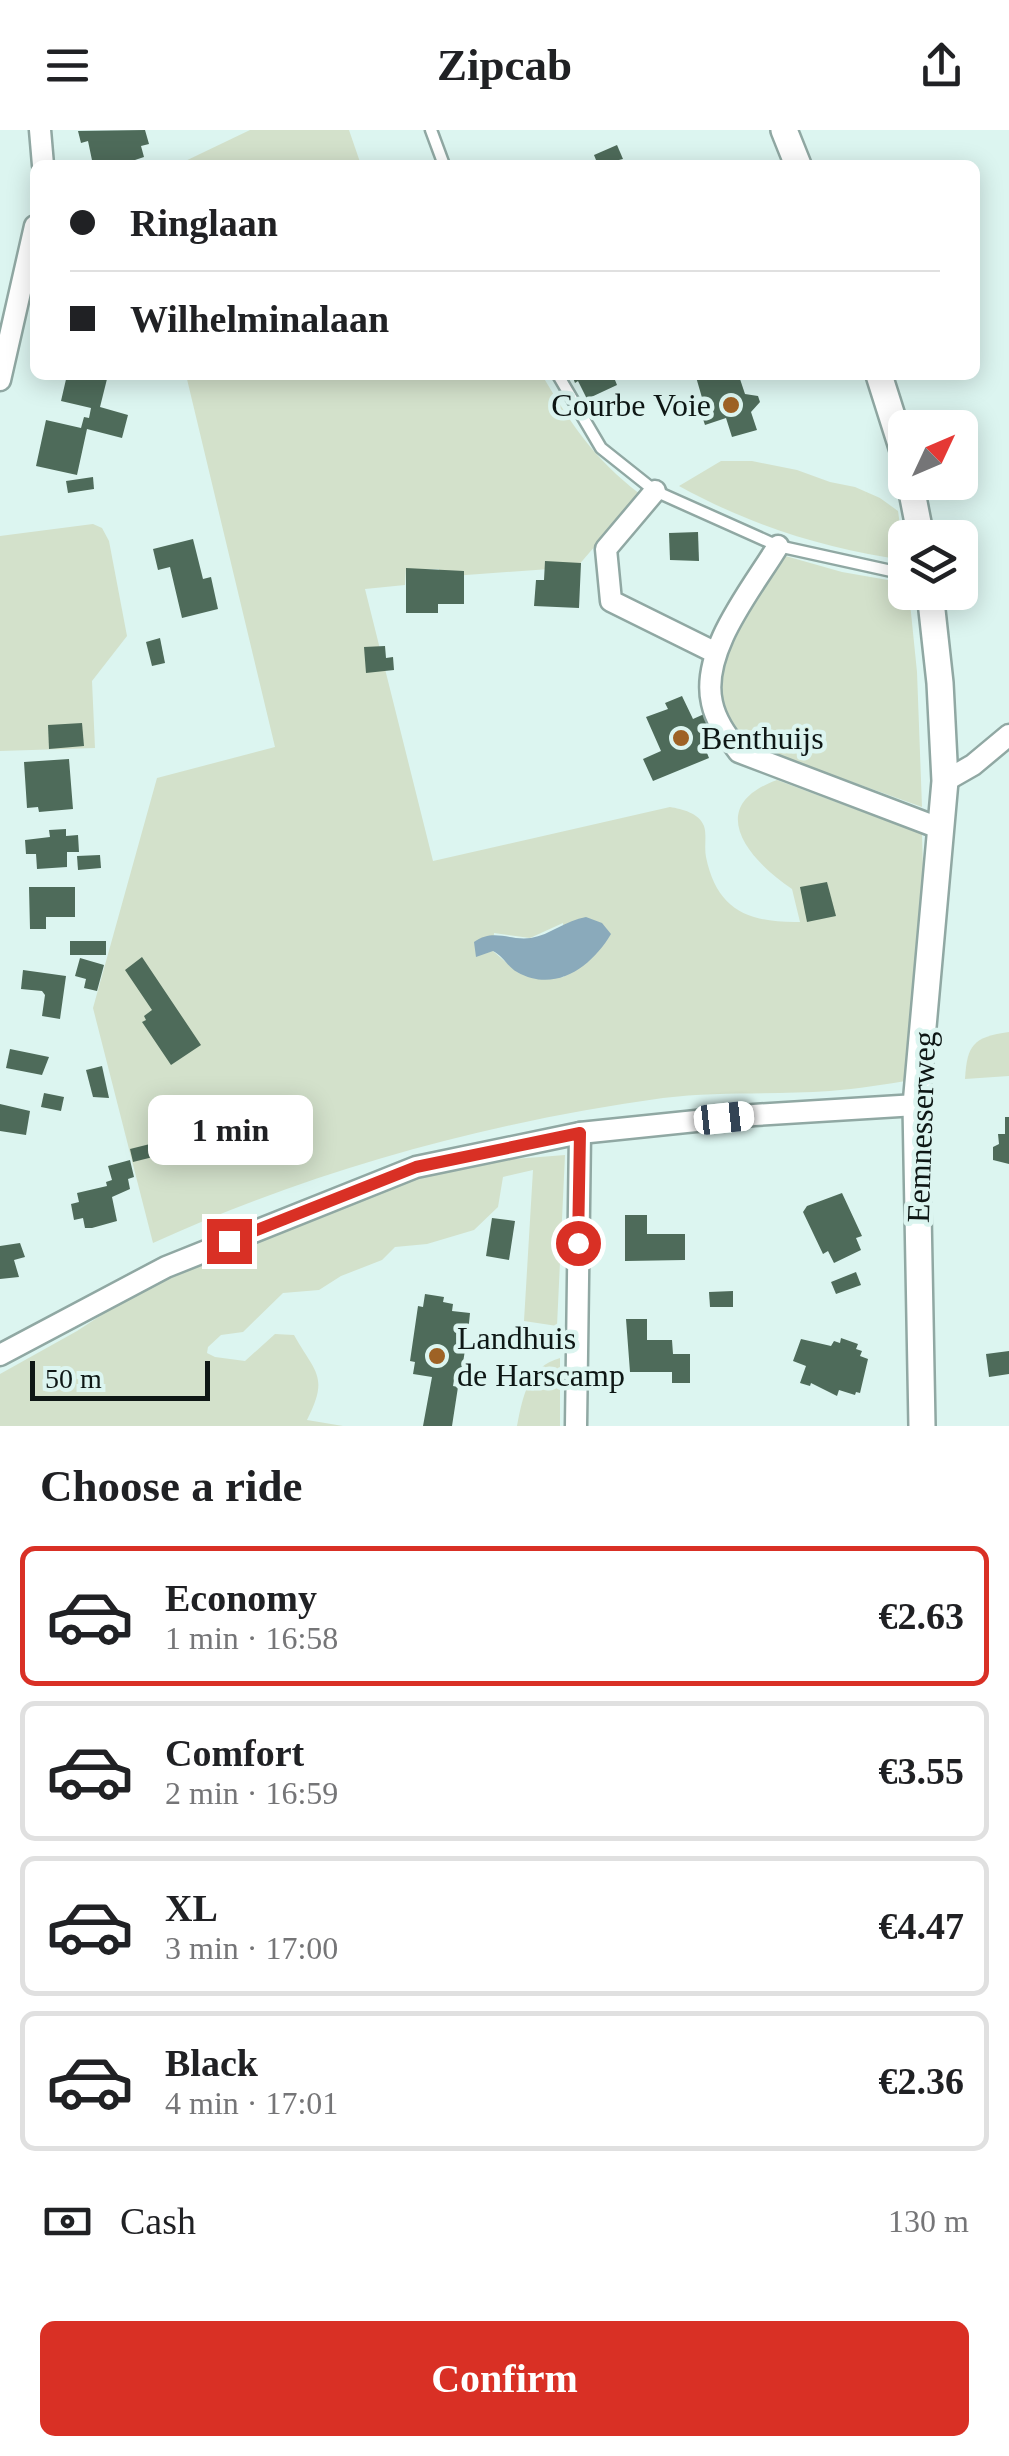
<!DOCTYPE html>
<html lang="en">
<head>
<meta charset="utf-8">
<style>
	:root { --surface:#fff; --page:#f6f6f6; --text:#202124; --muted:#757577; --line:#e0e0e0; --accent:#d93025 }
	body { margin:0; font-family:Georgia,serif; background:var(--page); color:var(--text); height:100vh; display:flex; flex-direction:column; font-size:38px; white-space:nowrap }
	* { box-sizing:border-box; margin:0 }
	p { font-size:32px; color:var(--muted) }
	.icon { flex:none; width:55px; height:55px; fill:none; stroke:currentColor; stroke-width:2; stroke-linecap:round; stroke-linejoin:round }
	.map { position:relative; height:1296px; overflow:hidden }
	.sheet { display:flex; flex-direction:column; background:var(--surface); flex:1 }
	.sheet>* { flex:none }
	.top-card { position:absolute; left:30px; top:30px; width:950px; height:220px; border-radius:15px; box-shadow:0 5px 25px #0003; display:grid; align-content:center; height:220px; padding:0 40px; background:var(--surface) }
	.needle { width:65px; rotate:46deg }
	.tools { position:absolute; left:888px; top:280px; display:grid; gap:20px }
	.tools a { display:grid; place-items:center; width:90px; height:90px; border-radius:15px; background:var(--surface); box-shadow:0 5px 25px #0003; font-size:50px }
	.scale { position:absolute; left:30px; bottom:25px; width:180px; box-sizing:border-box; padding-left:10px; border:5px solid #0e1715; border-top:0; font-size:28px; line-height:35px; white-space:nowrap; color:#0e1715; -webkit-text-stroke:8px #dcf5f0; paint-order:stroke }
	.end { position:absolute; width:45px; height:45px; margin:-22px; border:12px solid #d93025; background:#fff; box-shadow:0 0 0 5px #fff }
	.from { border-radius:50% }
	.bubble { position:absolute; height:70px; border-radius:15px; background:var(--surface); box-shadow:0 5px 25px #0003; font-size:32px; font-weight:700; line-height:70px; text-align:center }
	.car { position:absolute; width:30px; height:60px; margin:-30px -15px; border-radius:12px; box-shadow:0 0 8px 2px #0007; background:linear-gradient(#fff 24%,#345 0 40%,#fff 0 76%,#345 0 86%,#fff 0) }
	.top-card b { display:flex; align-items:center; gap:35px; height:95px; font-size:38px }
	.top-card b+b { border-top:2px solid var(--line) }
	.top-card i { width:25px; height:25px; background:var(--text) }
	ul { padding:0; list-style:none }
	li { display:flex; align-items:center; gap:30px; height:140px; margin:0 20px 15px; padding:0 20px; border:5px solid var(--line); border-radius:15px }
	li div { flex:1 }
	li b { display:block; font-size:38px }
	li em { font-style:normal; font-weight:700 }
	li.on { border-color:var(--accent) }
	li>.icon { width:90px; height:90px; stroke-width:1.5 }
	h2 { padding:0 40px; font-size:45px; line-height:120px }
	.pay { display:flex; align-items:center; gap:25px; height:110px; padding:0 40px; font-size:38px }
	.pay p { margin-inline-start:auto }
	.primary-button { display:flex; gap:20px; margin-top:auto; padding:20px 40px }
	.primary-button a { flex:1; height:115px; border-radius:15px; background:var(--accent); color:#fff; font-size:40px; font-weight:700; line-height:115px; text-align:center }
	header { display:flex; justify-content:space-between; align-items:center; height:130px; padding:0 40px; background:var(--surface); font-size:45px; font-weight:700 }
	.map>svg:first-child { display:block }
</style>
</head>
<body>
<header><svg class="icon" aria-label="menu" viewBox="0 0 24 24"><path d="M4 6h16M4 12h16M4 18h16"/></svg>Zipcab<svg class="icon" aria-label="share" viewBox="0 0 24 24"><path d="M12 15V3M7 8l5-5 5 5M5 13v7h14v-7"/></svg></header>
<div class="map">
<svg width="1009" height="1296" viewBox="0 0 1009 1296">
	<rect width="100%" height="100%" fill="#dcf5f0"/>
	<g fill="#d3e1cb" fill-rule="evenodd">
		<path d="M250,0H349L361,35H177Z"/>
		<path d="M186,245H542C571,294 594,329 640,364L577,437L439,447V439H406L405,455L365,459L433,731L670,677C682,679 699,683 704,696C707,705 704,717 706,727C717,781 750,793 800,792L792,759C749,730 703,677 777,650L922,704L924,774L913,950C885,954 858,959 830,961C775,965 718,961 663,968C488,992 313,1040 153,1113L93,878L157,648L275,617ZM563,793L564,847L537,849L516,841L493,821L494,803L530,808Z"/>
		<path d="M721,331H752L797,340L830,352L855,357L880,368L898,381L905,430C825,419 750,395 679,356Z"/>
		<path d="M93,394L102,398L109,411L127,506L92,551L95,618L0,621V406Z"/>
		<path d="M782,425L842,442L905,453V462L909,463L917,542L922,677L738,611C732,598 720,582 716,568C707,531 763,457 782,425Z"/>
		<path d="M1009,902V946L965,949C967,915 973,907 1009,902Z"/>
		<path d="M565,1025L557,1196L524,1191L533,1040L503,1047L498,1077L474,1100L427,1114L395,1117L382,1130L341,1146L319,1160L283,1163L243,1202L221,1205L208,1217L207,1223L215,1227L245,1231L275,1204L294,1205C316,1244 329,1246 307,1290L343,1296H0V1244L77,1201L161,1146L416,1037Z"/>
		<path d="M560,1228V1296H517C523,1266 528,1237 560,1228Z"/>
	</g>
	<path fill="#8aaabb" d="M586,787L602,793L611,804C592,836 556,864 517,842C507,836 503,826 493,821L476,827L474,812C494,798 509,811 531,808C550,805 566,790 586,787Z"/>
	<g fill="#4e6b5a">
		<path d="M145,0L149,14L141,16L144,27L120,35H93L88,11L81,13L78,1Z"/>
		<path d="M617,15L623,29L598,35L594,25Z"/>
		<path d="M67,245H108L100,277L128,285L122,308L87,299L77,345L36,336L46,290L81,298L84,287L89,288L91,278L61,271Z"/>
		<path d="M572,245H613L617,255L587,269L578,251L575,253Z"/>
		<path d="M701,245L739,246L745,264L758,266L760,272L751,282L757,300L732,307L726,288L705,295L700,280L705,278L696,247Z"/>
		<path d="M93,347L94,359L68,363L66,351Z"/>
		<path d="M698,402L699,431L670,430L669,403Z"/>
		<path d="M193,409L203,449L211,447L218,479L182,488L170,437L158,440L153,419Z"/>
		<path d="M545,431L581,433L579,478L534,476L536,450H544Z"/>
		<path d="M406,438L464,441V474H438V483H406Z"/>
		<path d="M160,508L165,533L152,536L146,512Z"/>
		<path d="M385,516L386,528L393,527L394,540L366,543L364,517Z"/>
		<path d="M682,566L693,589L711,581L715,591L705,596L709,604L703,613L709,628L653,651L643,629L661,621L646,587L668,579L665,573Z"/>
		<path d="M82,593L84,616L49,619L48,595Z"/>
		<path d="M69,629L73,679L39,682L38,677L27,678L24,632Z"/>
		<path d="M66,699V706L78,705L79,722H67V737L37,739L36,724H26L25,710L50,707L49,700Z"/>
		<path d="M100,725L101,738L78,740L77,726Z"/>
		<path d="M827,752L836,786L807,792L800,757Z"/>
		<path d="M29,757H75V787H46V799H30Z"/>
		<rect x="70" y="811" width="36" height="14"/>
		<path d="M142,827L201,915L171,935L142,892L146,890L144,886L152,880L125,840Z"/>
		<path d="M80,828L104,835L97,861L84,858L86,849L75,846Z"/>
		<path d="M23,840L66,846L60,889L42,886L45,865L42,861L21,859Z"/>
		<path d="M10,919L49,927L42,945L6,938Z"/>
		<path d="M102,936L109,968L93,967L86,940Z"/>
		<path d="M44,963L64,967L61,981L41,977Z"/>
		<path d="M0,974L30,981L26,1005L0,1001Z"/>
		<path d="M1005,987H1009V1034L993,1030V1017L999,1014L998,1004H1005Z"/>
		<path d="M150,1014L153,1027L133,1032L130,1019Z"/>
		<path d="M130,1030L134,1047L128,1049L130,1059L112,1067L117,1091L92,1098H85L83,1088L74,1090L71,1074L79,1072L77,1063L107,1056L106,1052L112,1050L108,1036Z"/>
		<path d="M842,1063L862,1106L856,1108L861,1120L834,1133L828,1121L823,1124L803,1082L807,1076Z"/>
		<path d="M625,1085H647V1104H685V1130L625,1131Z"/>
		<path d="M492,1088L515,1091L509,1130L486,1126Z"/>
		<path d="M20,1113L25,1127L14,1130L19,1147L0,1149V1116Z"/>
		<path d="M856,1142L861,1155L836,1164L831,1152Z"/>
		<path d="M733,1161V1177H710L709,1162Z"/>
		<path d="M425,1164L444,1167L443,1172L453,1174L452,1181L470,1183L468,1203L463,1202L461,1215L460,1219L465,1220L462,1239L459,1250H454L453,1256L458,1257L452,1296H423L432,1247L413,1244L415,1232L410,1231L418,1176L423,1177Z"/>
		<path d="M626,1189H647V1210H672L673,1224H690V1253H672V1242H630Z"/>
		<path d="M841,1208L858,1214L856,1219L862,1221L860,1226L868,1229L860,1263L856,1262L855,1265L839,1260L837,1266L811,1253L810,1256L800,1253L806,1236L793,1231L801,1209L831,1216L834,1211L840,1213Z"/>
		<path d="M1009,1221V1244L989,1247L986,1224Z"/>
	</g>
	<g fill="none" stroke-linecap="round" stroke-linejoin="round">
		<defs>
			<g id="service">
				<path d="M431,0L444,35"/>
				<path d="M558,245L601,318L655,361L778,416L905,444"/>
			</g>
			<g id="minor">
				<path d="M40,0L43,35"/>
				<path d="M0,250L35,96"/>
				<path d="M655,361L606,419L611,471L714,522"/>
				<path d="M778,416C752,459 700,521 712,573C716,592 728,607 739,622L939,698"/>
				<path d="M945,651L973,635L1009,605"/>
				<path d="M0,1225L166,1137L416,1037L580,1003L754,985L916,975"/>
				<path d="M576,1296L580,1003"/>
			</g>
			<g id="tertiary">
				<path d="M784,0L798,35"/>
				<path d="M879,245L905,327"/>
				<path d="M910,352L921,408"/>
				<path d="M922,1296L916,975L945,651L940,553L930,462"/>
			</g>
		</defs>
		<use href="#service" stroke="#90a8a3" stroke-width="15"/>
		<use href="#minor" stroke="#90a8a3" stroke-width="25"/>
		<use href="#tertiary" stroke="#90a8a3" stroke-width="30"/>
		<use href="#service" stroke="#fff" stroke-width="10"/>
		<use href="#minor" stroke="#fff" stroke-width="20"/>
		<use href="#tertiary" stroke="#fff" stroke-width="25"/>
	</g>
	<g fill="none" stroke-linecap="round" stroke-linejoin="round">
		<path stroke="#d93025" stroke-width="12" d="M229,1111L416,1037L580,1003L578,1113"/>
	</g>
	<g fill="#9e6225" stroke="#dcf5f0" stroke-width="4">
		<circle cx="731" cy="275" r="10"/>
		<circle cx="681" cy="608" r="10"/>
		<circle cx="437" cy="1226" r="10"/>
	</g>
	<g text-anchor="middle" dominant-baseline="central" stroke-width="9" stroke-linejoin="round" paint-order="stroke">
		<g font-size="32" fill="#0e1715" stroke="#dcf5f0" text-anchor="start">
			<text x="711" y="275" text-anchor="end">Courbe Voie</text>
			<text x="701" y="608">Benthuijs</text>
			<text x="457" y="1208">Landhuis<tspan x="457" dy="37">de Harscamp</tspan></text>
		</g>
		<g font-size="32" fill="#0e1715" stroke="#dcf5f0">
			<text transform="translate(921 997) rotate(-88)">Eemnesserweg</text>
		</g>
	</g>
</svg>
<div class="tools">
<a><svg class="needle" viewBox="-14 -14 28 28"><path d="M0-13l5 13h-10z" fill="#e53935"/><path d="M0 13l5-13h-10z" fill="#757577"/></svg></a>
<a><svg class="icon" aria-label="layers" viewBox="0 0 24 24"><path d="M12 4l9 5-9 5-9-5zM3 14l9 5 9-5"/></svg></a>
</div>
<div class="scale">50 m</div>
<i class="end from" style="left:578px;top:1113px"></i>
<i class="end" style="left:229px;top:1111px"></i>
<div class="bubble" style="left:148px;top:965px;width:165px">1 min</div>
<i class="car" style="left:724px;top:988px;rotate:84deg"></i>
<div class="top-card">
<b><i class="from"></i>Ringlaan</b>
<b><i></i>Wilhelminalaan</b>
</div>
</div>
<section class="sheet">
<h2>Choose a ride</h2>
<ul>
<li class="on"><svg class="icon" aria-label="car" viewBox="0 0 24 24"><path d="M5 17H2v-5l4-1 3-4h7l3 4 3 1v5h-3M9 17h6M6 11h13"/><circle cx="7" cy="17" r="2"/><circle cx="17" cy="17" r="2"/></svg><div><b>Economy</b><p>1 min · 16:58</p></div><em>€2.63</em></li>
<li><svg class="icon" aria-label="car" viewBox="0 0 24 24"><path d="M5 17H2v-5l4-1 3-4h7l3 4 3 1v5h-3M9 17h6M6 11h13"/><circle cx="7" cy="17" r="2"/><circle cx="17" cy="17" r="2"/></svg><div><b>Comfort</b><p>2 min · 16:59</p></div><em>€3.55</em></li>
<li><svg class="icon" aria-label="car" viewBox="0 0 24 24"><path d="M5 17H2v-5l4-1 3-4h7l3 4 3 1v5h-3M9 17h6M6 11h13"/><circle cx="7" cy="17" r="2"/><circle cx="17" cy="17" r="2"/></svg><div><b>XL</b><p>3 min · 17:00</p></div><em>€4.47</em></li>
<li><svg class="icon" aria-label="car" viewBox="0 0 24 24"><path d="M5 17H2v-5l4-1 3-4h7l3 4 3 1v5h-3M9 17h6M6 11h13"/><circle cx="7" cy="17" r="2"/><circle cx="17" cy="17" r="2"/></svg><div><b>Black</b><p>4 min · 17:01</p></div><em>€2.36</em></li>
</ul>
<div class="pay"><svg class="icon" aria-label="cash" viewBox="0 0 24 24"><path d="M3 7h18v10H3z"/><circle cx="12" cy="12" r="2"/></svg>Cash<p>130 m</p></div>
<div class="primary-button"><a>Confirm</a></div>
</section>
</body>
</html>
